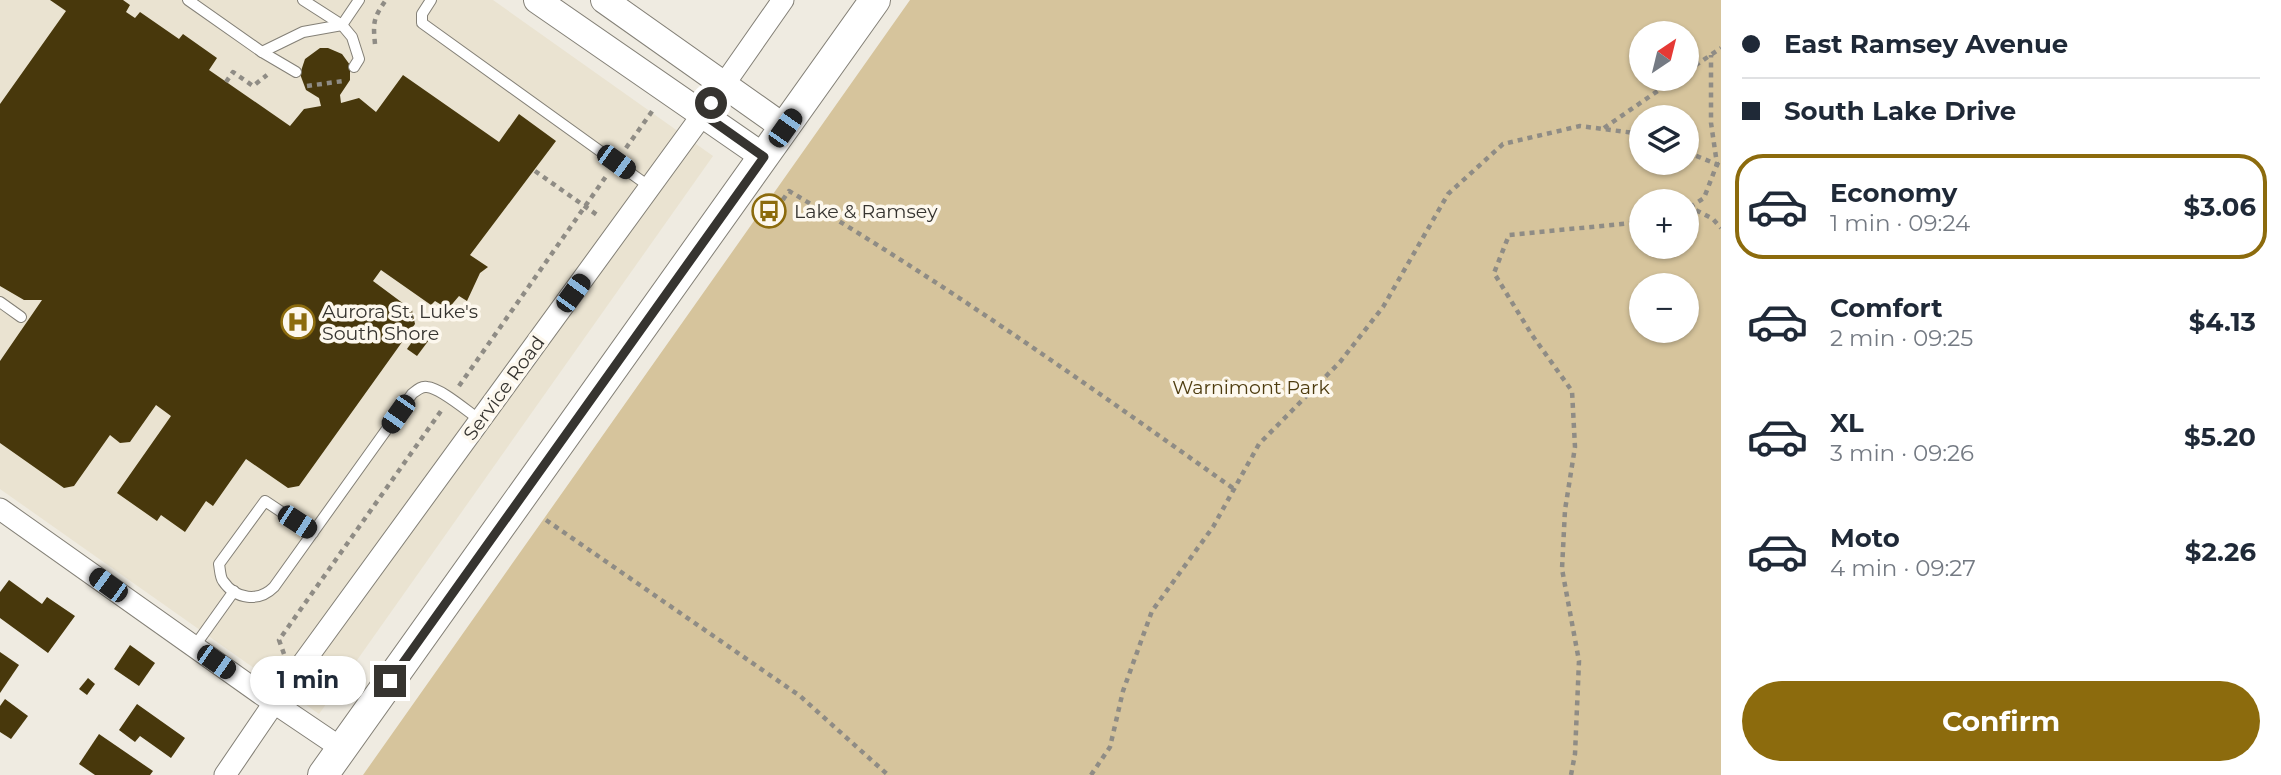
<!DOCTYPE html>
<html lang="en">
<head>
<meta charset="utf-8">
<style>
	:root { --surface:#fff; --page:#f6f6f7; --text:#1f2937; --muted:#747a83; --line:#e0e1e3; --accent:#8c6b0d }
	body { margin:0; font-family:Montserrat,sans-serif; background:var(--page); color:var(--text); height:100vh; display:flex; flex-direction:column; font-size:26px; white-space:nowrap }
	* { box-sizing:border-box; margin:0 }
	p { font-size:23px; color:var(--muted) }
	.icon { flex:none; width:38px; height:38px; fill:none; stroke:currentColor; stroke-width:2; stroke-linecap:round; stroke-linejoin:round }
	.map { position:relative; flex:1; overflow:hidden }
	.drawer { display:flex; flex-direction:column; background:var(--surface); width:560px }
	.drawer>* { flex:none }
	.hud { display:grid; align-content:center; height:154px; padding:0 21px; background:var(--surface) }
	.needle { width:46px; rotate:35deg }
	.buttons { position:absolute; left:1629px; top:21px; display:grid; gap:14px }
	.buttons a { display:grid; place-items:center; width:70px; height:70px; border-radius:50%; background:var(--surface); box-shadow:0 2px 5px #0004; font-size:35px }
	.end { position:absolute; width:32px; height:32px; margin:-16px; border:9px solid #363430; background:#fff; box-shadow:0 0 0 4px #fff }
	.from { border-radius:50% }
	.bubble { position:absolute; height:49px; border-radius:24px; background:var(--surface); box-shadow:0 2px 5px #0004; font-size:23px; font-weight:700; line-height:49px; text-align:center }
	.car { position:absolute; width:21px; height:42px; margin:-21px -10px; border-radius:9px; box-shadow:0 0 5px 2px #0007; background:linear-gradient(#222 24%,#8ab4d8 0 40%,#222 0 76%,#8ab4d8 0 86%,#222 0) }
	.hud b { display:flex; align-items:center; gap:24px; height:66px; font-size:26px }
	.hud b+b { border-top:2px solid var(--line) }
	.hud i { width:18px; height:18px; background:var(--text) }
	ul { padding:0; list-style:none }
	li { display:flex; align-items:center; gap:21px; height:105px; margin:0 14px 10px; padding:0 7px; border:4px solid transparent; border-radius:28px }
	li div { flex:1 }
	li b { display:block; font-size:26px }
	li em { font-style:normal; font-weight:700 }
	li.current { border-color:var(--accent) }
	li>.icon { width:63px; height:63px; stroke-width:1.5 }
	.action { display:flex; gap:14px; margin-top:auto; padding:14px 21px }
	.action a { flex:1; height:80px; border-radius:42px; background:var(--accent); color:#fff; font-size:28px; font-weight:700; line-height:80px; text-align:center }
	main { display:flex; flex:1; min-height:0 }
	.map>svg:first-child { display:block }
</style>
</head>
<body>
<main>
<div class="map">
<svg width="1721" height="775" viewBox="0 0 1721 775">
	<rect width="100%" height="100%" fill="#efebe1"/>
	<path fill="#eae3d1" d="M0,0H493L713,156L319,714L0,489Z"/>
	<path fill="#d6c49c" fill-rule="evenodd" d="M910,0H1721V775H363ZM1642,33H1687V79H1642ZM1642,117H1687V163H1642ZM1642,201H1687V247H1642ZM1642,285H1687V331H1642Z"/>
	<g fill="#48380c">
		<path d="M50,0H123L130,5L126,12L135,18L140,12L179,39L183,34L217,58L209,70L290,126L304,109L321,106L319,98L306,90L300,74L305,59L320,48H328L342,54L350,65V80L340,95L341,103L359,98L376,112L403,75L499,142L519,114L556,141L470,255L488,267L480,273L467,301L459,296L448,309L435,301L431,305L381,270L373,281L412,310L415,324L299,486L288,488L246,459L213,506L206,501L185,532L161,515L157,521L117,493L171,416L156,405L130,442L120,443L110,435L74,486L64,488L0,443V361L42,300H24L0,286V104L66,11Z"/>
		<path d="M774,212L780,216L773,226L767,222Z"/>
		<path d="M421,329L432,336L417,356L407,349Z"/>
		<path d="M9,580L42,604L47,597L75,616L48,653L0,618V592Z"/>
		<path d="M130,645L155,663L139,686L114,669Z"/>
		<path d="M0,652L19,665L0,693Z"/>
		<path d="M88,678L95,684L87,695L79,689Z"/>
		<path d="M5,699L28,716L11,739L0,732V706Z"/>
		<path d="M137,704L185,738L171,758L140,736L135,742L119,730Z"/>
		<path d="M99,734L153,771L150,775H95L79,764Z"/>
	</g>
	<g fill="none" stroke-linecap="round" stroke-linejoin="round">
		<defs>
			<g id="service">
				<path d="M188,0L262,52L296,72"/>
				<path d="M303,0L342,25L352,37L359,59L354,67"/>
				<path d="M431,0L422,14V23L650,187"/>
				<path d="M262,52L303,32L342,25L359,0"/>
				<path d="M0,302L21,317"/>
				<path d="M313,533L265,501L219,564C220,569 220,577 223,581C236,600 259,602 274,587L412,394C417,390 421,386 427,387C441,388 468,412 480,420"/>
				<path d="M194,647L234,591"/>
			</g>
			<g id="minor">
				<path d="M0,509L261,694L341,748"/>
				<path d="M225,775L274,703L711,103L783,0"/>
			</g>
			<g id="tertiary">
				<path d="M537,0L764,157"/>
				<path d="M604,0L785,128"/>
			</g>
			<path id="secondary" d="M323,775L875,0"/>
		</defs>
		<use href="#service" stroke="#848077" stroke-width="12"/>
		<use href="#minor" stroke="#848077" stroke-width="23"/>
		<use href="#tertiary" stroke="#848077" stroke-width="28"/>
		<use href="#secondary" stroke="#848077" stroke-width="32"/>
		<g stroke="#8f8c85" stroke-width="4.5" stroke-dasharray="5 5" stroke-linecap="butt">
			<path d="M375,44C373,23 373,18 386,0"/>
			<path d="M1687,71L1721,48"/>
			<path d="M226,82L233,72L253,86L267,75"/>
			<path d="M307,86L343,81"/>
			<path d="M1604,128L1675,79"/>
			<path d="M626,148L653,110"/>
			<path d="M1687,152L1721,166"/>
			<path d="M535,171L600,217"/>
			<path d="M1690,207L1704,198L1717,164L1711,123V55"/>
			<path d="M777,208L789,191C943,282 1088,385 1234,489"/>
			<path d="M1687,208L1690,207L1713,219L1721,228"/>
			<path d="M459,386L607,175"/>
			<path d="M546,520L800,696L888,775"/>
			<path d="M284,654L279,640L441,411"/>
			<path d="M1091,775L1110,747L1123,691L1152,611L1213,527L1259,444L1340,362L1383,307L1448,194L1503,144L1580,126L1642,134"/>
			<path d="M1571,775L1575,754L1579,661L1562,569L1565,510L1575,447L1572,391L1532,335L1494,273L1509,235L1642,222"/>
		</g>
		<use href="#service" stroke="#fff" stroke-width="10"/>
		<use href="#minor" stroke="#fff" stroke-width="21"/>
		<use href="#tertiary" stroke="#fff" stroke-width="26"/>
		<use href="#secondary" stroke="#fff" stroke-width="30"/>
	</g>
	<g fill="none" stroke-linecap="round" stroke-linejoin="round">
		<path stroke="#363430" stroke-width="9" d="M390,681L764,157L703,114L711,103"/>
	</g>
	<defs>
		<symbol id="bus-ring" viewBox="-11 -11 22 22"><circle r="9.5" fill="#fdf8ee" stroke="#8c6b0d" stroke-width="1.5"/><path d="M-5-6H5V4H4V6H2V4H-2V6H-4V4H-5ZM-3.5-4V0h7V-4ZM-3.5 1.2v1.5H-2V1.2ZM2 1.2v1.5H3.5V1.2Z" fill="#8c6b0d"/></symbol>
		<symbol id="hospital-ring" viewBox="-11 -11 22 22"><circle r="9.5" fill="#fdf8ee" stroke="#8c6b0d" stroke-width="1.5"/><path d="M-5-5h3v3.5h4V-5h3V5h-3V1.5h-4V5h-3Z" fill="#8c6b0d"/></symbol>
	</defs>
	<g fill-rule="evenodd">
		<use href="#bus-ring" x="750" y="192" width="38" height="38"/>
		<use href="#hospital-ring" x="279" y="303" width="38" height="38"/>
	</g>
	<g text-anchor="middle" dominant-baseline="central" stroke-width="7" stroke-linejoin="round" paint-order="stroke">
		<g font-size="19" fill="#363430" stroke="#fdf8ee" text-anchor="start">
			<text x="794" y="211">Lake &amp; Ramsey</text>
			<text x="322" y="311">Aurora St. Luke's<tspan x="322" dy="22">South Shore</tspan></text>
		</g>
		<g font-size="19" fill="#4e3c0f" stroke="#fdf8ee">
			<text x="1251" y="387">Warnimont Park</text>
		</g>
		<g font-size="19" fill="#363430" stroke="#fdf8ee">
			<text transform="translate(504 388) rotate(-54)">Service Road</text>
		</g>
	</g>
</svg>
<div class="buttons">
<a><svg class="needle" viewBox="-14 -14 28 28"><path d="M0-13l5 13h-10z" fill="#e53935"/><path d="M0 13l5-13h-10z" fill="#747a83"/></svg></a>
<a><svg class="icon" aria-label="layers" viewBox="0 0 24 24"><path d="M12 4l9 5-9 5-9-5zM3 14l9 5 9-5"/></svg></a>
<a>+</a>
<a>−</a>
</div>
<i class="end from" style="left:711px;top:103px"></i>
<i class="end" style="left:390px;top:681px"></i>
<div class="bubble" style="left:250px;top:656px;width:116px">1 min</div>
<i class="car" style="left:785px;top:128px;rotate:35deg"></i>
<i class="car" style="left:616px;top:162px;rotate:126deg"></i>
<i class="car" style="left:573px;top:293px;rotate:36deg"></i>
<i class="car" style="left:398px;top:414px;rotate:215deg"></i>
<i class="car" style="left:297px;top:522px;rotate:123deg"></i>
<i class="car" style="left:108px;top:585px;rotate:306deg"></i>
<i class="car" style="left:216px;top:662px;rotate:125deg"></i>
</div>
<section class="drawer">
<div class="hud">
<b><i class="from"></i>East Ramsey Avenue</b>
<b><i></i>South Lake Drive</b>
</div>
<ul>
<li class="current"><svg class="icon" aria-label="car" viewBox="0 0 24 24"><path d="M5 17H2v-5l4-1 3-4h7l3 4 3 1v5h-3M9 17h6M6 11h13"/><circle cx="7" cy="17" r="2"/><circle cx="17" cy="17" r="2"/></svg><div><b>Economy</b><p>1 min · 09:24</p></div><em>$3.06</em></li>
<li><svg class="icon" aria-label="car" viewBox="0 0 24 24"><path d="M5 17H2v-5l4-1 3-4h7l3 4 3 1v5h-3M9 17h6M6 11h13"/><circle cx="7" cy="17" r="2"/><circle cx="17" cy="17" r="2"/></svg><div><b>Comfort</b><p>2 min · 09:25</p></div><em>$4.13</em></li>
<li><svg class="icon" aria-label="car" viewBox="0 0 24 24"><path d="M5 17H2v-5l4-1 3-4h7l3 4 3 1v5h-3M9 17h6M6 11h13"/><circle cx="7" cy="17" r="2"/><circle cx="17" cy="17" r="2"/></svg><div><b>XL</b><p>3 min · 09:26</p></div><em>$5.20</em></li>
<li><svg class="icon" aria-label="car" viewBox="0 0 24 24"><path d="M5 17H2v-5l4-1 3-4h7l3 4 3 1v5h-3M9 17h6M6 11h13"/><circle cx="7" cy="17" r="2"/><circle cx="17" cy="17" r="2"/></svg><div><b>Moto</b><p>4 min · 09:27</p></div><em>$2.26</em></li>
</ul>
<div class="action"><a>Confirm</a></div>
</section>
</main>
</body>
</html>
